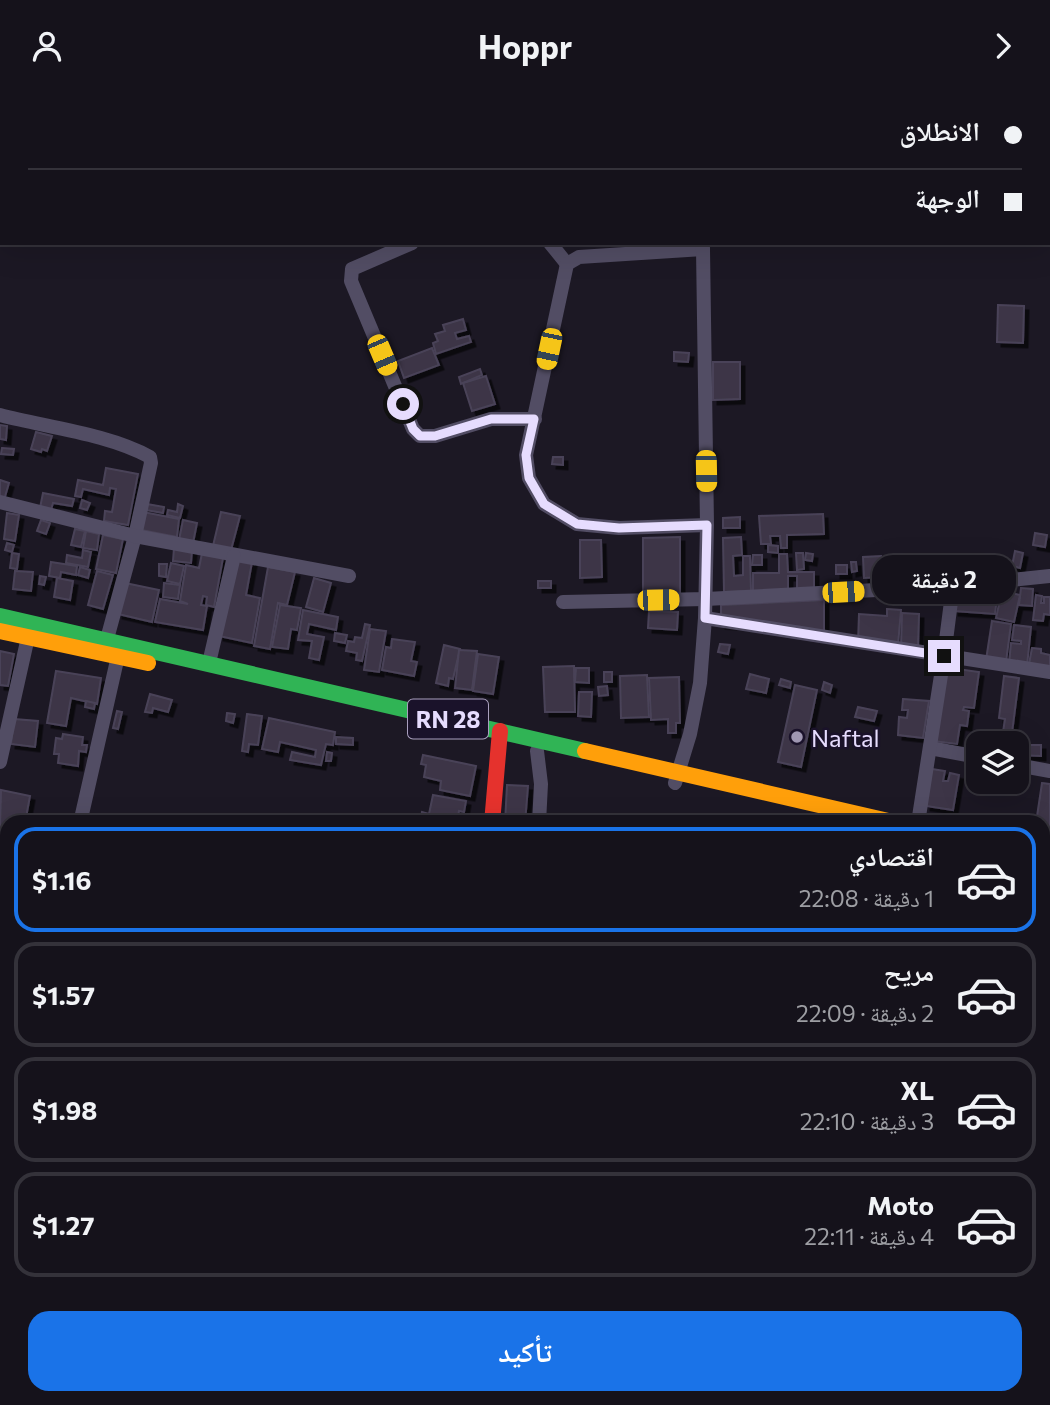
<!DOCTYPE html>
<html lang="ar">
<head>
<meta charset="utf-8">
<style>
	:root { --surface:#15121b; --page:#1e1b24; --text:#f1f3f6; --muted:#9d9ea3; --line:#34323a; --accent:#1a73e8 }
	body { margin:0; font-family:Commissioner,"Noto Naskh Arabic",sans-serif; background:var(--page); color:var(--text); direction:rtl; height:100vh; display:flex; flex-direction:column; font-size:26px; white-space:nowrap }
	* { box-sizing:border-box; margin:0 }
	p { font-size:23px; color:var(--muted) }
	.icon { flex:none; width:38px; height:38px; fill:none; stroke:currentColor; stroke-width:2; stroke-linecap:round; stroke-linejoin:round }
	.map { position:relative; flex:1; overflow:hidden; direction:ltr }
	.sheet { position:absolute; left:0px; top:724px; width:1050px; height:590px; display:flex; flex-direction:column; background:var(--surface); border-radius:21px 21px 0 0; box-shadow:0 7px 28px #0002,0 0 0 2px var(--line); direction:rtl }
	.sheet>* { flex:none }
	.hud { position:absolute; left:0px; top:0px; width:1050px; height:154px; box-shadow:0 7px 28px #0002,0 0 0 2px var(--line); direction:rtl; display:grid; align-content:center; height:154px; padding:0 28px; background:var(--surface) }
	.tools { position:absolute; left:966px; top:640px; display:grid; gap:14px }
	.tools a { display:grid; place-items:center; width:63px; height:63px; border-radius:14px; background:var(--surface); box-shadow:0 7px 28px #0002,0 0 0 2px var(--line); font-size:35px }
	.end { position:absolute; width:32px; height:32px; margin:-16px; border:9px solid #e6dcfe; background:#111; box-shadow:0 0 0 4px #111 }
	.from { border-radius:50% }
	.bubble { position:absolute; height:49px; border-radius:21px; background:var(--surface); box-shadow:0 7px 28px #0002,0 0 0 2px var(--line); font-size:23px; font-weight:700; line-height:49px; text-align:center; direction:rtl }
	.car { position:absolute; width:21px; height:42px; margin:-21px -10px; border-radius:9px; box-shadow:0 0 5px 2px #0007; background:linear-gradient(#f5c518 24%,#345 0 40%,#f5c518 0 76%,#345 0 86%,#f5c518 0) }
	.hud b { display:flex; align-items:center; gap:24px; height:66px; font-size:26px }
	.hud b+b { border-top:2px solid var(--line) }
	.hud i { width:18px; height:18px; background:var(--text) }
	ul { padding:12px 0 0; list-style:none }
	li { display:flex; align-items:center; gap:21px; height:105px; margin:0 14px 10px; padding:0 14px; border:4px solid var(--line); border-radius:21px }
	li div { flex:1 }
	li b { display:block; font-size:26px }
	li em { font-style:normal; font-weight:700 }
	li.selected { border-color:var(--accent) }
	li>.icon { width:63px; height:63px; stroke-width:1.5 }
	.cta { display:flex; gap:14px; margin-top:auto; padding:14px 28px }
	.cta a { flex:1; height:80px; border-radius:21px; background:var(--accent); color:#fff; font-size:28px; font-weight:700; line-height:80px; text-align:center }
	header { display:flex; justify-content:space-between; align-items:center; height:91px; padding:0 28px; background:var(--surface); font-size:32px; font-weight:700 }
	.map>svg:first-child { display:block }
</style>
</head>
<body>
<header><svg class="icon" aria-label="forward" viewBox="0 0 24 24"><path d="M9 5l7 7-7 7"/></svg>Hoppr<svg class="icon" aria-label="person" viewBox="0 0 24 24"><circle cx="12" cy="8" r="4"/><path d="M4 21q1-7 8-7t8 7"/></svg></header>
<div class="map">
<svg width="1050" height="1314" viewBox="0 0 1050 1314">
	<defs>
		<filter id="shadow"><feDropShadow dx="4.5" dy="4.5" stdDeviation="0" flood-color="#0009"/></filter>
	</defs>
	<rect width="100%" height="100%" fill="#1c1824"/>
	<path fill="#162d32" d="M667,0H1050L1048,9V2Z"/>
	<g fill="#3c3646" stroke="#4a4358" stroke-width="2" filter="url(#shadow)">
		<path d="M998,214L1024,215L1023,252L997,251Z"/>
		<path d="M463,228L466,239L455,242L457,248L469,245L471,251L436,263L433,252L438,250L435,243L445,240L443,234Z"/>
		<path d="M432,257L439,274L404,287L398,270Z"/>
		<path d="M674,261L689,262L688,271L674,270Z"/>
		<path d="M713,271H740V308L713,309Z"/>
		<path d="M480,278L482,284L461,293L459,286Z"/>
		<path d="M486,285L495,313L472,320L463,292Z"/>
		<path d="M0,334L7,335L6,349L0,348Z"/>
		<path d="M36,341L52,345L47,360L42,358L41,361L31,358Z"/>
		<path d="M2,357L14,358L13,364L1,363Z"/>
		<path d="M553,366H563V374L552,373Z"/>
		<path d="M106,377L138,383L128,434L104,430L105,420L112,421L116,398L110,397L109,404L83,398L81,406L75,405L78,389L103,394Z"/>
		<path d="M0,389L9,392L4,409L0,407Z"/>
		<path d="M43,402L74,408L72,415L53,412L51,419L40,417Z"/>
		<path d="M82,409L90,412L87,419L80,417Z"/>
		<path d="M147,413L164,416L163,422L146,419Z"/>
		<path d="M178,413L183,415L180,427L167,424L168,419L177,421Z"/>
		<path d="M143,421L179,428L177,446L141,439Z"/>
		<path d="M221,421L240,425L231,459L213,455Z"/>
		<path d="M7,422L19,424L15,450L4,448Z"/>
		<path d="M823,423L824,443L787,444V457H781L780,445H770L771,453H761L759,425Z"/>
		<path d="M740,426V437H723V427Z"/>
		<path d="M41,429L50,432L46,443L37,440Z"/>
		<path d="M183,429L197,432L193,452L179,449Z"/>
		<path d="M75,438L85,440L81,456L71,454Z"/>
		<path d="M86,440L99,443L97,459L83,457Z"/>
		<path d="M1035,442L1047,444L1045,456L1033,454Z"/>
		<path d="M103,444L123,448L116,482L96,478Z"/>
		<path d="M680,446V504H643V447Z"/>
		<path d="M741,446L742,464L733,465L734,485L743,484V465H750L751,500L724,501L723,447Z"/>
		<path d="M580,449H601L602,486L580,487Z"/>
		<path d="M7,452L14,454L12,461L5,459Z"/>
		<path d="M768,454L778,455V462L768,461Z"/>
		<path d="M174,457L192,459L191,472L173,470Z"/>
		<path d="M83,459L91,461L88,476L66,472L67,464L82,467Z"/>
		<path d="M1015,460L1023,462L1020,477L1012,475Z"/>
		<path d="M12,462L19,463L17,478L10,477Z"/>
		<path d="M202,462L223,467L214,516L206,514L207,506L203,505L201,514L207,515L203,539L155,531L160,508L188,513L180,510L186,474L199,477Z"/>
		<path d="M796,462H803L804,478L797,479Z"/>
		<path d="M806,462L813,463L812,470L805,469Z"/>
		<path d="M779,463H787L788,481H814V498H797V485H788V501H753V482H779Z"/>
		<path d="M753,464H762V474H752Z"/>
		<path d="M881,465L882,486L864,487L863,466Z"/>
		<path d="M234,467L252,471L246,504L260,507L252,552L219,545Z"/>
		<path d="M51,471L77,475L76,484L61,481L60,487L49,485Z"/>
		<path d="M851,471H856L857,480L852,481Z"/>
		<path d="M171,472L184,475L180,493L167,490Z"/>
		<path d="M159,473H167L166,486L159,485Z"/>
		<rect x="836" y="474" width="11" height="9"/>
		<path d="M80,476L90,479L88,487L78,484Z"/>
		<path d="M268,476L295,481L287,514L278,512L270,558L254,555Z"/>
		<path d="M15,480L33,481L31,500L13,498Z"/>
		<path d="M97,480L113,484L103,518L88,514Z"/>
		<path d="M40,485L46,486L44,494L39,493Z"/>
		<path d="M57,487L73,490L70,509L54,506Z"/>
		<path d="M314,487L331,492L323,521L306,516Z"/>
		<rect x="538" y="490" width="13" height="7"/>
		<path d="M125,492L159,499L152,531L118,523Z"/>
		<path d="M164,492L180,494L178,508L163,506Z"/>
		<path d="M1021,497L1033,498L1032,515L1019,514Z"/>
		<path d="M1002,500L1020,504L1014,531L996,527Z"/>
		<path d="M967,503L997,506L995,523L954,520L955,508L967,509Z"/>
		<path d="M1036,504L1042,505L1041,512H1044V506H1050V524L1044,523L1043,530L1033,529Z"/>
		<path d="M824,509V540L721,533V514Z"/>
		<path d="M280,514L301,517L297,539L291,538L288,558L272,556Z"/>
		<path d="M887,518L901,519L898,554L858,552L859,523L887,525Z"/>
		<path d="M303,519L338,526L336,539L309,533L307,543L324,546L319,569L309,567L312,550L298,549Z"/>
		<path d="M649,520L678,521L677,539L648,537Z"/>
		<path d="M902,522L919,523L918,557H901Z"/>
		<path d="M992,530L1011,533L1006,571L986,569Z"/>
		<path d="M365,533L370,534L362,570L356,569L357,562L346,560L348,550L354,551L355,546L362,547Z"/>
		<path d="M1014,534L1031,536L1027,575L1009,573L1011,552L1021,553V550L1012,549Z"/>
		<path d="M370,538L386,540L379,581L364,579Z"/>
		<path d="M335,542L347,544L345,552L334,550Z"/>
		<path d="M392,548L415,551L411,570L417,571L414,585L382,579L386,556L391,557Z"/>
		<path d="M720,553L730,554L728,563L718,561Z"/>
		<path d="M444,554L460,558L453,588L449,587L448,595L436,592Z"/>
		<path d="M1032,557L1041,558V562L1050,564V577L1029,573Z"/>
		<path d="M459,559L477,560L472,599L455,597Z"/>
		<path d="M0,560L14,563L8,595L0,594Z"/>
		<path d="M478,563L499,566L493,603L473,600Z"/>
		<path d="M574,575L575,621H545L543,576Z"/>
		<path d="M943,576L979,581L974,617L964,616L963,619L969,620L967,635L960,634L957,653L933,650Z"/>
		<path d="M576,577H589V592L575,591Z"/>
		<path d="M56,580L101,587L97,613L71,607L66,635L47,632Z"/>
		<rect x="604" y="581" width="8" height="10"/>
		<path d="M750,583L769,588L766,602L746,598Z"/>
		<path d="M647,584L649,626L621,627L620,585Z"/>
		<path d="M1004,585L1019,587L1012,642L1003,641L1005,628L999,627Z"/>
		<path d="M679,586L680,632H676V642H668V628L651,629L649,587Z"/>
		<path d="M781,588L791,591L790,597L779,594Z"/>
		<path d="M824,591L832,594L830,602L822,599Z"/>
		<path d="M795,594L817,599L801,676L778,671Z"/>
		<path d="M607,595L608,604L599,605L598,596Z"/>
		<path d="M579,601H592L591,626L578,625Z"/>
		<path d="M150,603L172,609L168,621L153,617L152,622L145,621Z"/>
		<path d="M903,608L929,610L923,647L898,644L899,626L907,627L908,619H902Z"/>
		<path d="M86,610L95,612L94,618L85,616Z"/>
		<path d="M858,616L877,620L874,630L855,626Z"/>
		<path d="M117,620L122,621L118,638L113,637Z"/>
		<path d="M227,622L235,623L233,632L226,630Z"/>
		<path d="M247,623L262,625L258,654L249,653L248,661L242,660Z"/>
		<path d="M269,627L335,641L333,654L326,653L321,674L290,669L292,661L315,666L316,659L280,651L278,661L262,658Z"/>
		<path d="M14,628L38,630L35,656L11,653Z"/>
		<path d="M63,643L83,646L82,654H87L86,661L79,660L78,675L58,672L59,663H54L56,647L62,648Z"/>
		<path d="M336,646L353,647V654L336,653Z"/>
		<path d="M1017,654H1041V665L1017,664Z"/>
		<path d="M327,661L332,662L331,670H326Z"/>
		<path d="M423,664L476,675L470,705L440,699L441,690L424,686L426,674L421,673Z"/>
		<path d="M932,678L945,680L943,690H948L950,682L959,684L953,719L926,715Z"/>
		<path d="M1042,692L1050,693V738L1043,737V732H1036Z"/>
		<path d="M507,694L528,695L525,732H505Z"/>
		<path d="M1,699L30,705L25,732H7V738L0,736Z"/>
		<path d="M433,704L466,710L464,721L459,720L457,730L463,732H420L422,721L429,723Z"/>
		<path d="M379,726L401,732H378Z"/>
		<path d="M7,889V906L0,908V890Z"/>
		<path d="M6,1098L7,1130L0,1137V1104Z"/>
		<path d="M0,1144L2,1146L7,1144V1190L0,1198Z"/>
		<path d="M7,1194V1217L1,1221L0,1199Z"/>
		<path d="M1043,1257L1050,1266V1291L1045,1295L1043,1292Z"/>
		<path d="M234,1307H265L258,1314H241Z"/>
		<path d="M275,1307H284L286,1310L282,1314H267Z"/>
		<path d="M794,1307H839L845,1314H796L792,1309Z"/>
		<path d="M932,1307H944L939,1314H927Z"/>
		<path d="M1019,1307H1022L1029,1313L1014,1314Z"/>
	</g>
	<g fill="none" stroke-linecap="round" stroke-linejoin="round">
		<g stroke="#524d64" stroke-width="14">
			<path d="M646,0L647,2"/>
			<path d="M412,152L352,178L351,190L413,338L420,345H435L491,328H535"/>
			<path d="M550,152L567,173"/>
			<path d="M703,158L579,166L567,173L526,364L529,387L544,413L577,433L619,437L707,434"/>
			<path d="M0,324C46,336 109,343 150,366L151,372L135,445L107,548"/>
			<path d="M0,411L135,445L349,485"/>
			<path d="M563,511L706,508L953,495L1050,485"/>
			<path d="M705,527L1050,581"/>
			<path d="M209,572L234,465"/>
			<path d="M930,657L978,666"/>
			<path d="M537,660L541,693L539,732"/>
			<path d="M0,671L28,546"/>
			<path d="M1017,674L1050,680"/>
			<path d="M675,692L690,643L700,592L705,527L707,434L703,158L701,152"/>
			<path d="M80,732L118,565"/>
			<path d="M918,732L944,565L953,495"/>
			<path d="M0,749L7,750"/>
			<path d="M0,762L7,777"/>
			<path d="M1043,915L1050,916"/>
			<path d="M0,932L7,929"/>
			<path d="M1043,1023L1050,1031"/>
			<path d="M1043,1117L1050,1063"/>
			<path d="M1043,1140L1050,1134"/>
			<path d="M0,1273H7"/>
			<path d="M346,1307L354,1314"/>
			<path d="M781,1307L784,1314"/>
			<path d="M985,1307L993,1314"/>
			<path d="M194,1314L202,1307"/>
		</g>
		<g stroke="#30b455" stroke-width="16">
			<path d="M0,525L585,660"/>
			<path d="M1043,777L1050,778"/>
			<path d="M0,1231L7,1245"/>
			<path d="M37,1307L40,1314"/>
			<path d="M377,1314L379,1307"/>
		</g>
		<g stroke="#ff9f0a" stroke-width="16">
			<path d="M0,540L148,572"/>
			<path d="M585,660L897,732"/>
		</g>
		<path stroke="#e5322d" stroke-width="16" d="M492,732L500,640"/>
	</g>
	<g fill="none" stroke-linecap="round" stroke-linejoin="round">
		<path stroke="#e6dcfe" stroke-width="9" d="M403,313L413,338L420,345H435L491,328H534L526,364L529,387L544,413L577,433L619,437L707,434L705,527L944,565"/>
	</g>
	<circle fill="#9f97b2" stroke="#1a122a" stroke-width="2.5" cx="797" cy="646" r="7"/>
	<g text-anchor="middle" dominant-baseline="central" stroke-width="5" stroke-linejoin="round" paint-order="stroke">
		<rect fill="#1a122a" stroke="#a99fbe" stroke-width="2" x="408" y="608.5" width="80" height="39" rx="5"/>
		<g font-size="23" font-weight="bold" fill="#e6dcfe">
			<text x="448" y="628">RN 28</text>
		</g>
		<g font-size="24" fill="#e6dcfe" stroke="#1a122a" text-anchor="start">
			<text x="811" y="646">Naftal</text>
		</g>
	</g>
</svg>
<div class="tools">
<a><svg class="icon" aria-label="layers" viewBox="0 0 24 24"><path d="M12 4l9 5-9 5-9-5zM3 14l9 5 9-5"/></svg></a>
</div>
<i class="end from" style="left:403px;top:313px"></i>
<i class="end" style="left:944px;top:565px"></i>
<div class="bubble" style="left:872px;top:464px;width:144px">2 دقيقة</div>
<i class="car" style="left:549px;top:258px;rotate:192deg"></i>
<i class="car" style="left:382px;top:264px;rotate:157deg"></i>
<i class="car" style="left:706px;top:380px;rotate:179deg"></i>
<i class="car" style="left:843px;top:501px;rotate:87deg"></i>
<i class="car" style="left:658px;top:509px;rotate:89deg"></i>
<div class="hud">
<b><i class="from"></i>الانطلاق</b>
<b><i></i>الوجهة</b>
</div>
<section class="sheet">
<ul>
<li class="selected"><svg class="icon" aria-label="car" viewBox="0 0 24 24"><path d="M5 17H2v-5l4-1 3-4h7l3 4 3 1v5h-3M9 17h6M6 11h13"/><circle cx="7" cy="17" r="2"/><circle cx="17" cy="17" r="2"/></svg><div><b>اقتصادي</b><p>1 دقيقة · 22:08</p></div><em>$1.16</em></li>
<li><svg class="icon" aria-label="car" viewBox="0 0 24 24"><path d="M5 17H2v-5l4-1 3-4h7l3 4 3 1v5h-3M9 17h6M6 11h13"/><circle cx="7" cy="17" r="2"/><circle cx="17" cy="17" r="2"/></svg><div><b>مريح</b><p>2 دقيقة · 22:09</p></div><em>$1.57</em></li>
<li><svg class="icon" aria-label="car" viewBox="0 0 24 24"><path d="M5 17H2v-5l4-1 3-4h7l3 4 3 1v5h-3M9 17h6M6 11h13"/><circle cx="7" cy="17" r="2"/><circle cx="17" cy="17" r="2"/></svg><div><b>XL</b><p>3 دقيقة · 22:10</p></div><em>$1.98</em></li>
<li><svg class="icon" aria-label="car" viewBox="0 0 24 24"><path d="M5 17H2v-5l4-1 3-4h7l3 4 3 1v5h-3M9 17h6M6 11h13"/><circle cx="7" cy="17" r="2"/><circle cx="17" cy="17" r="2"/></svg><div><b>Moto</b><p>4 دقيقة · 22:11</p></div><em>$1.27</em></li>
</ul>
<div class="cta"><a>تأكيد</a></div>
</section>
</div>
</body>
</html>
